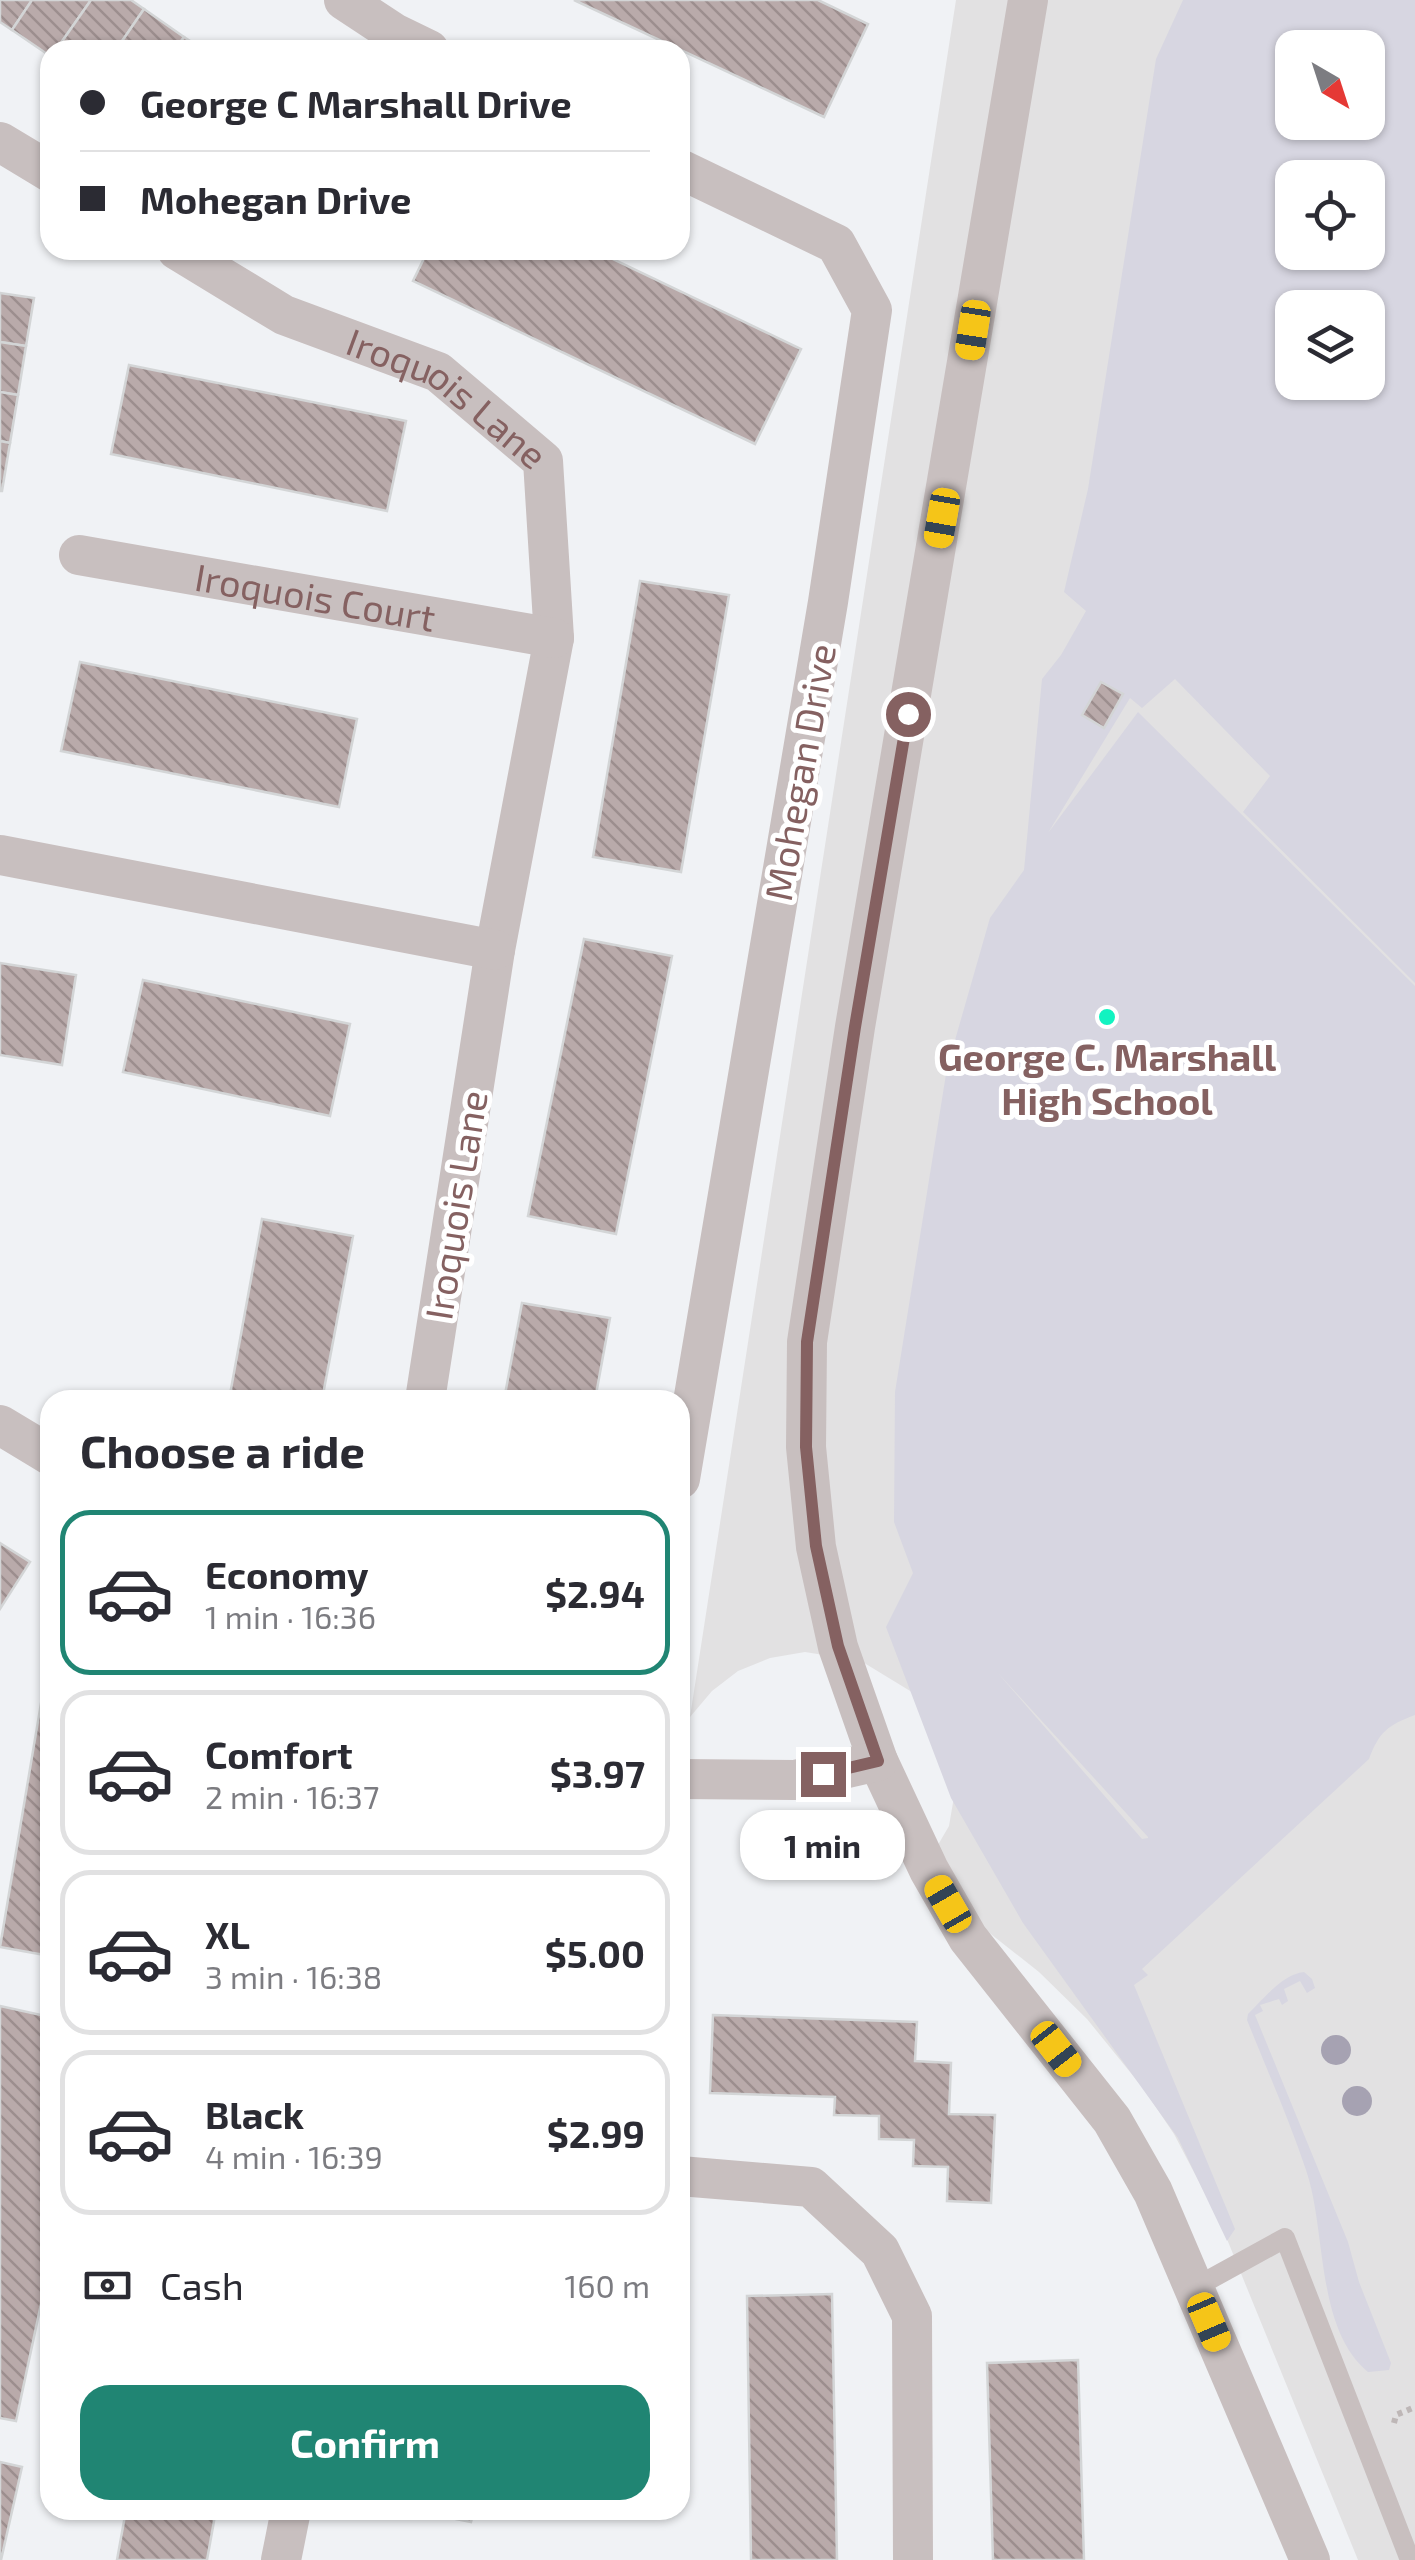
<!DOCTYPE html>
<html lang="en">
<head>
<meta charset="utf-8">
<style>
	:root { --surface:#fff; --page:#f2f2f3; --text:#2b2b33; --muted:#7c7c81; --line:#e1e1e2; --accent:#208573 }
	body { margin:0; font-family:"Exo 2",sans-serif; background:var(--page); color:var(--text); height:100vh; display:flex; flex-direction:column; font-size:38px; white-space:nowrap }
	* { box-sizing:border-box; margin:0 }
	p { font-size:32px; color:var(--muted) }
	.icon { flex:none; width:55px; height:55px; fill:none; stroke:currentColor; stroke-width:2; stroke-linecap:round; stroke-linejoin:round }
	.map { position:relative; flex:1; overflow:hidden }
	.side { position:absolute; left:40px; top:1390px; width:650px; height:1130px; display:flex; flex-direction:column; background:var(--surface); border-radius:30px; box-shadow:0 2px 8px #0004 }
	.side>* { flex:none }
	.guide { position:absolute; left:40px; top:40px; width:650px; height:220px; border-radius:30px; box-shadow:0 2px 8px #0004; display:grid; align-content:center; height:220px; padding:0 40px; background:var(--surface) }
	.needle { width:65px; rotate:141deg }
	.buttons { position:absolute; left:1275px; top:30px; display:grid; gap:20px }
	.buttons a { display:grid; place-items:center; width:110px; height:110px; border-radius:20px; background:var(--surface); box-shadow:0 2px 8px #0004; font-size:50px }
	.end { position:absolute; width:45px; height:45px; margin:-22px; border:12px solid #856161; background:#fff; box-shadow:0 0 0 5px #fff }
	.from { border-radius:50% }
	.bubble { position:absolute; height:70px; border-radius:30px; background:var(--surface); box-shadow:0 2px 8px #0004; font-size:32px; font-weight:700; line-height:70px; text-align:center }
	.car { position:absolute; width:30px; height:60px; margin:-30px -15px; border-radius:12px; box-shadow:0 0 8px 2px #0007; background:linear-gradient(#f5c518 24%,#345 0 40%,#f5c518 0 76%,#345 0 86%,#f5c518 0) }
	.guide b { display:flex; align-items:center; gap:35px; height:95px; font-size:38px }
	.guide b+b { border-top:2px solid var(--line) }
	.guide i { width:25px; height:25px; background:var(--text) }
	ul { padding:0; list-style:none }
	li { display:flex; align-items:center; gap:30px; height:165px; margin:0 20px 15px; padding:0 20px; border:5px solid var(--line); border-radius:30px }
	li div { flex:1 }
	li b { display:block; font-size:38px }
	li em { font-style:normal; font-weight:700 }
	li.active { border-color:var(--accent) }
	li>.icon { width:90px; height:90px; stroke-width:1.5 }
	h2 { padding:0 40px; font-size:45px; line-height:120px }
	.pay { display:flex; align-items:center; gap:25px; height:110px; padding:0 40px; font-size:38px }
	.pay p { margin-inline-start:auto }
	.cta { display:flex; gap:20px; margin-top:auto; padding:20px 40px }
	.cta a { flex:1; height:115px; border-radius:30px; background:var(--accent); color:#fff; font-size:40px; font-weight:700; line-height:115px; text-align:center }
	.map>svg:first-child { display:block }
</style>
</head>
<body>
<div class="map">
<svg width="1415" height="2560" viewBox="0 0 1415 2560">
	<defs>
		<pattern id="building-back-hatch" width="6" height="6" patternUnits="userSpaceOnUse" patternTransform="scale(2.5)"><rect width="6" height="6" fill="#b9aaaa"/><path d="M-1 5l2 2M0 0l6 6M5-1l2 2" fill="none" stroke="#9c8e8e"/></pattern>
	</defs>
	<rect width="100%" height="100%" fill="#f0f2f5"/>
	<path fill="#e2e1e2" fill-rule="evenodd" d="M956,0H1415V2560H1358L1220,2222L1174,2134L1143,2088L1087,2019L1039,1972L958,1908L935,1850L949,1826L955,1791L920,1697L861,1661L805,1652L770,1658L738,1671L712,1691L690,1717ZM1292,48H1368V122H1292ZM1292,178H1368V252H1292ZM1292,308H1368V382H1292Z"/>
	<g fill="#d7d6e1" fill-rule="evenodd">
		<path d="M1183,0H1415V983L1243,812L1270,776L1175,679L1142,708L1130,698L1048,833L1138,712L1415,986V1715C1388,1725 1379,1732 1369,1759L1142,1969L1148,1975L1134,1985L1235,2229L1227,2241L1178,2138L1023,1923L951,1798L886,1627L913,1573L894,1522L895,1392L947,1068L990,918L1024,870L1042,679L1061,655L1086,611L1064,592L1088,489L1156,59ZM1292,48H1368V122H1292ZM1292,178H1368V252H1292ZM1292,308H1368V382H1292ZM997,1672L1148,1837V1838L1142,1839Z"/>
		<path d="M1304,1972L1312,1979L1315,1988L1307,1993L1300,1981L1284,1989L1288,2001L1282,2005L1279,1999L1260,2005L1263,2011L1255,2015L1348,2242L1359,2282L1391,2363L1389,2370L1368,2372C1315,2328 1327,2231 1306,2170C1289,2119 1267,2070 1247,2020L1248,2014C1263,1999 1283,1974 1304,1972Z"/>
	</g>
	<g fill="url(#building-back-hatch)" stroke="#d3d5d6" stroke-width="2.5">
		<path d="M0,0H32L12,30L0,22Z"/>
		<path d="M32,0H91L56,50H50V56L12,30Z"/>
		<path d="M91,0H131L144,9L116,50H56Z"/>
		<path d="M574,0H818L868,24L824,117Z"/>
		<path d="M144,9L184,37L175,50H116Z"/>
		<path d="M184,37L204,50H175Z"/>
		<path d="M428,250H594L801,349L755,444L413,281Z"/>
		<path d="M0,293L34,298L26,346L0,342Z"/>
		<path d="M0,342L26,346L18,395L0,392Z"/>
		<path d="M129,365L406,421L387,511L111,454Z"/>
		<path d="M0,392L18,395L10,443L0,441Z"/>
		<path d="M0,441L10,443L2,491H0Z"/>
		<path d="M640,581L729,595L681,872L593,857Z"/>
		<path d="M80,662L357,719L339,807L61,751Z"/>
		<path d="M1101,682L1123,694L1104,728L1082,715Z"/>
		<path d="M584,939L672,956L616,1234L528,1216Z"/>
		<path d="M0,963L76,975L62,1065L0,1055Z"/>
		<path d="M143,980L350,1024L330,1116L123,1072Z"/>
		<path d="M262,1219L353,1236L322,1400H229Z"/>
		<path d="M522,1303L610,1318L595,1400H504Z"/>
		<path d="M0,1543L30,1562L0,1609Z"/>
		<path d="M50,1650V1956L0,1947Z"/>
		<path d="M0,2006L50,2017V2262L16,2421L0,2418Z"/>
		<path d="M713,2015L917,2022L915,2061L951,2063L949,2114L995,2115L991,2203L947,2201L948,2167L913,2166L914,2140L879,2139V2116L834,2115L835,2097L710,2093Z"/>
		<path d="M832,2294L837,2560H751L747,2296Z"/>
		<path d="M1078,2360L1084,2560H993L987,2363Z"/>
		<path d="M0,2462L22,2467L1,2560H0Z"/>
		<path d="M126,2510H216L207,2560H117Z"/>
		<path d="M411,2510H474L471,2522Z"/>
	</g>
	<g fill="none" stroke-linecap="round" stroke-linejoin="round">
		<path stroke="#beb7b7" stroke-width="6" stroke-dasharray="5 5" stroke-linecap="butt" d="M1394,2423L1396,2415L1415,2407"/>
		<path stroke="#c8bfbf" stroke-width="20" d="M1194,2288L1285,2238L1410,2560"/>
		<g stroke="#c8bfbf" stroke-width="40">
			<path d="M344,0L394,33L429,50"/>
			<path d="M1028,0L855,1027L807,1342L806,1447L816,1547L838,1647L878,1761L929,1870L968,1938L1112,2120L1153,2192L1310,2560"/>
			<path d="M0,142L50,172"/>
			<path d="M680,169L836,244L872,310L828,602L680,1479"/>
			<path id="s1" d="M177,250L284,315L438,372L543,461L554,638L495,950L425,1400"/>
			<path id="s2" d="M79,555L554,638"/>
			<path d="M0,855L495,950"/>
			<path d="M0,1425L50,1455"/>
			<path d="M680,1779L795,1780L878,1761"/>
			<path d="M680,2176L811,2187L880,2251L912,2316L913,2560"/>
			<path d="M281,2560L291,2510"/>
		</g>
	</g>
	<g fill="#a6a2b2">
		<circle cx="1336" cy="2050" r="15"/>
		<circle cx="1357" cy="2101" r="15"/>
	</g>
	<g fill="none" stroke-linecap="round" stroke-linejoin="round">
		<path stroke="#856161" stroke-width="12" d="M823,1774L878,1761L838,1646L816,1546L806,1447L807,1342L855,1027L908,714"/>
	</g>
	<circle fill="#12f3c1" stroke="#fff" stroke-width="4" cx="1107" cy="1017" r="10"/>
	<g text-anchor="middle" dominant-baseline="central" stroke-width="10" stroke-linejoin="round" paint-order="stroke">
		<g font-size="38" fill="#856161" stroke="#fff">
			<text stroke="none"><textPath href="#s1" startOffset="310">Iroquois Lane</textPath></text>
			<text stroke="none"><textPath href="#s2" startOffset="240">Iroquois Court</textPath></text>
			<text transform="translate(799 772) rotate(-80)">Mohegan Drive</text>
			<text transform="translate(455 1205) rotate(-81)">Iroquois Lane</text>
		</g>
		<g font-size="38" font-weight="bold" fill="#856161" stroke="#fff">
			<text x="1107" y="1056">George C. Marshall<tspan x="1107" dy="44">High School</tspan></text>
		</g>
	</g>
</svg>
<div class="buttons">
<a><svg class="needle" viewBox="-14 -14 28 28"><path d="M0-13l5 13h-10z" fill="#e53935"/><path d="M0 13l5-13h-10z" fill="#7c7c81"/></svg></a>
<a><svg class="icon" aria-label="locate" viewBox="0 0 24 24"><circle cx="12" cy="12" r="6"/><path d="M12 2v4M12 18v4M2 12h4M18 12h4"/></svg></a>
<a><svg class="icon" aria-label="layers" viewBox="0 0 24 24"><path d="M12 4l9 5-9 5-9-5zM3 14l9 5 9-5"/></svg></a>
</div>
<i class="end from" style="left:908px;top:714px"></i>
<i class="end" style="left:823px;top:1774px"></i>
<div class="bubble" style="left:740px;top:1810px;width:165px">1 min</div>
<i class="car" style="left:973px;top:330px;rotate:189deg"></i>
<i class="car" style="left:942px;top:518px;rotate:190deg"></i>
<i class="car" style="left:948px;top:1904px;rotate:330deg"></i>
<i class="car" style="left:1056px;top:2049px;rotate:142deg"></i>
<i class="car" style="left:1209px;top:2322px;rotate:157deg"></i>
<div class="guide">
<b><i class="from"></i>George C Marshall Drive</b>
<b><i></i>Mohegan Drive</b>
</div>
<section class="side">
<h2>Choose a ride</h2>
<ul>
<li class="active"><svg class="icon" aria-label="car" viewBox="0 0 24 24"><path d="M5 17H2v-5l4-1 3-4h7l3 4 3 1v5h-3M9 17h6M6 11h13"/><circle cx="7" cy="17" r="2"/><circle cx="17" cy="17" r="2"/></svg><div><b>Economy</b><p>1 min · 16:36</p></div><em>$2.94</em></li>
<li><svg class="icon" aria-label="car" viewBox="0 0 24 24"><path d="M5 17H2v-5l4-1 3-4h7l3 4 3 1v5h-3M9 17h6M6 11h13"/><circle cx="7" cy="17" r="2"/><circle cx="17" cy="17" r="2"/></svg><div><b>Comfort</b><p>2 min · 16:37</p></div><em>$3.97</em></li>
<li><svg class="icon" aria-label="car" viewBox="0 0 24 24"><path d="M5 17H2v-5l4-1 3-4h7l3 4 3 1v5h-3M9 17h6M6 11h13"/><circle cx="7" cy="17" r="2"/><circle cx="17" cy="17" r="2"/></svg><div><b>XL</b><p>3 min · 16:38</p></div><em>$5.00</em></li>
<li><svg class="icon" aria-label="car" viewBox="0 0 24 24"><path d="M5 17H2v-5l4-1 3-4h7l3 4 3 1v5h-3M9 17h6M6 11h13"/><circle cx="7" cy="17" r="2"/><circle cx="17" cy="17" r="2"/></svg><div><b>Black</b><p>4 min · 16:39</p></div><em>$2.99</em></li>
</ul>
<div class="pay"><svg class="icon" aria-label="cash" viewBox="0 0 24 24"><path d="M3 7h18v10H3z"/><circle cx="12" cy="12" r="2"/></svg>Cash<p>160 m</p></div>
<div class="cta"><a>Confirm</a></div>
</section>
</div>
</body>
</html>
